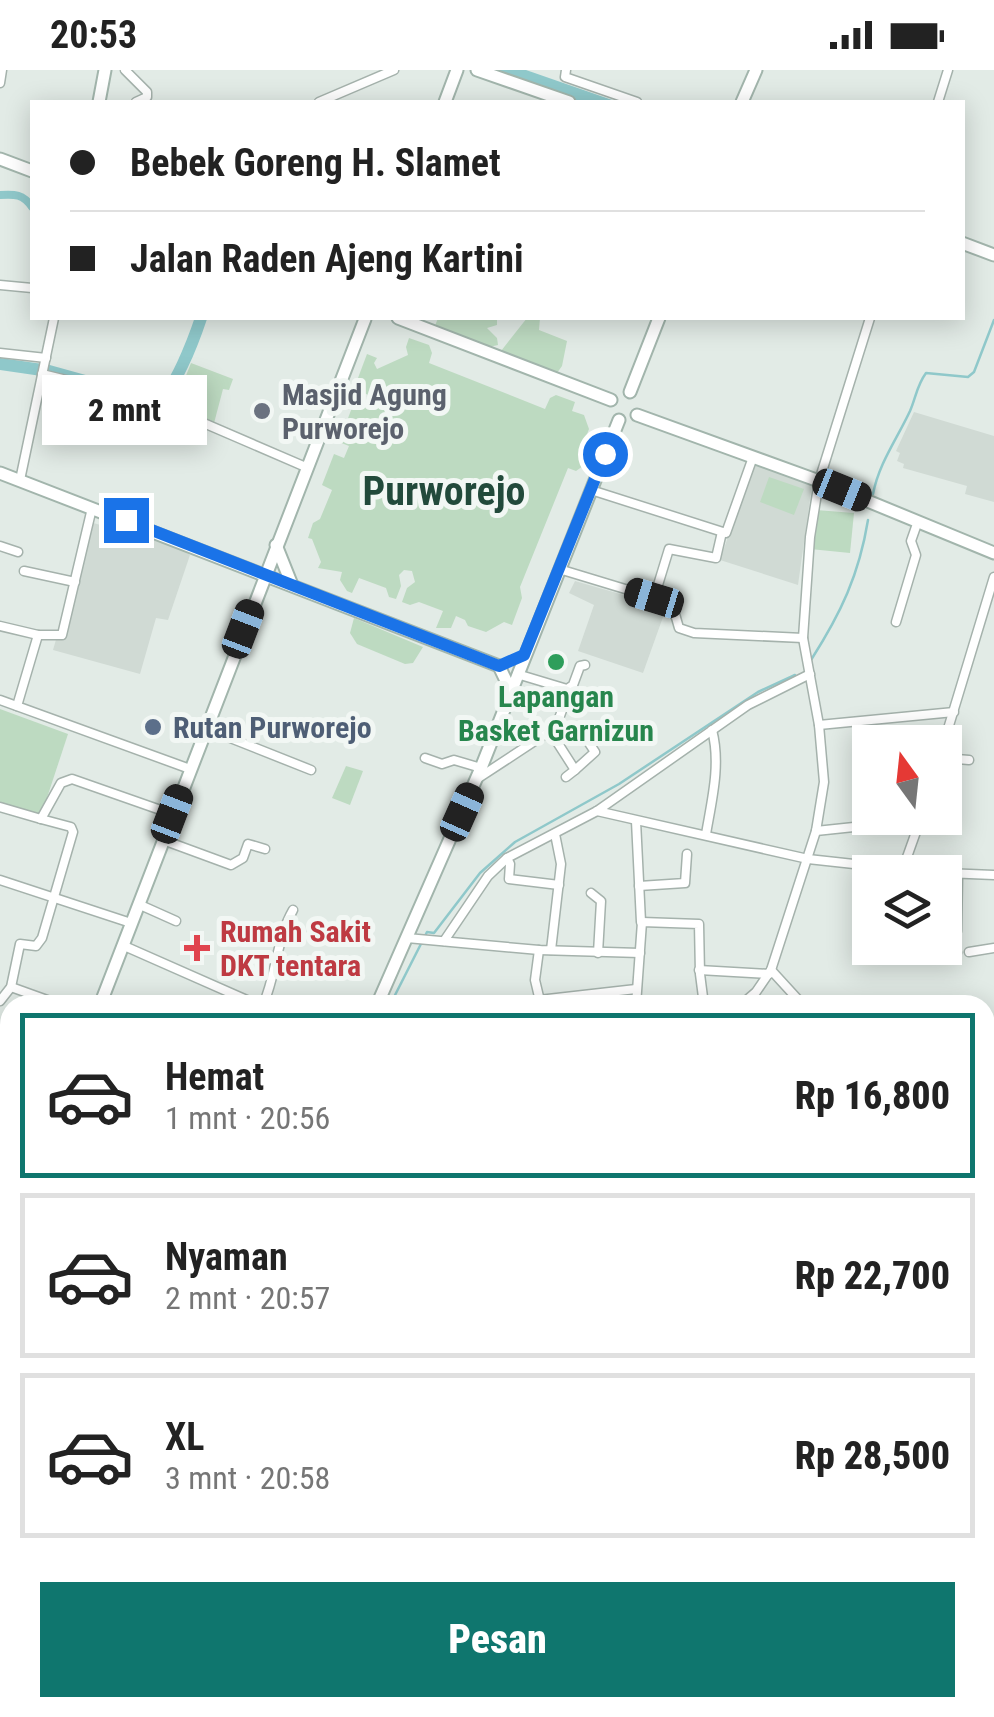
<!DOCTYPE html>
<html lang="id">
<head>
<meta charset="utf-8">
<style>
	:root { --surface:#fff; --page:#f2f2f2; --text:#222; --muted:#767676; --line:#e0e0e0; --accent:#0f766e }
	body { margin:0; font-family:"Roboto Condensed",sans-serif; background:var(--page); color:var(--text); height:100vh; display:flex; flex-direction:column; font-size:38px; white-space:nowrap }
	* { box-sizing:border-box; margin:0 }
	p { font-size:32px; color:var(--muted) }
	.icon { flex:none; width:55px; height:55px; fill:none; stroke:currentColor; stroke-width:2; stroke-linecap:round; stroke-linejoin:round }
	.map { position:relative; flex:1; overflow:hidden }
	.details { position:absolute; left:0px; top:925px; width:995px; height:722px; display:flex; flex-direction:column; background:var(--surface); border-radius:30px 30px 0 0; box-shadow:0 5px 25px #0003 }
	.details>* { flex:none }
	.top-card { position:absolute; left:30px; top:30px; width:935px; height:220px; border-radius:0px; box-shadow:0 5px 25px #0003; display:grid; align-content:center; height:220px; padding:0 40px; background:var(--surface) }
	.needle { width:65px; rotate:345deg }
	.fabs { position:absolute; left:852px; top:655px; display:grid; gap:20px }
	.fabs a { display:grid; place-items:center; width:110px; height:110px; border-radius:0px; background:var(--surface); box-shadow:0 5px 25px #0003; font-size:50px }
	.end { position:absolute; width:45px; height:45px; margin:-22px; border:12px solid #1a73e8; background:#fff; box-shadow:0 0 0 5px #fff }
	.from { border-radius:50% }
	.bubble { position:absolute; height:70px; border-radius:0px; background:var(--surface); box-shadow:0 5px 25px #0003; font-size:32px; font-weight:800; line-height:70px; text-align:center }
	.car { position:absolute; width:30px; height:60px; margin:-30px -15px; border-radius:12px; box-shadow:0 0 8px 2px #0007; background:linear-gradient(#222 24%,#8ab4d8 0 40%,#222 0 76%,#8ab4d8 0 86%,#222 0) }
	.top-card b { display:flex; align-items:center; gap:35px; height:95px; font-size:38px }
	.top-card b+b { border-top:2px solid var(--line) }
	.top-card i { width:25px; height:25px; background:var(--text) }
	ul { padding:18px 0 0; list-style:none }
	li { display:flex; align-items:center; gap:30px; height:165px; margin:0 20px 15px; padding:0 20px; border:5px solid var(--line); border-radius:0px }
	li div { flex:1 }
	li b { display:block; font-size:38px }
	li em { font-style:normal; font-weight:800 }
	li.current { border-color:var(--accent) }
	li>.icon { width:90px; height:90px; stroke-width:1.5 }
	.cta { display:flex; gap:20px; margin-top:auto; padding:20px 40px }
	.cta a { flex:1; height:115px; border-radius:0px; background:var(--accent); color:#fff; font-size:40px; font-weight:800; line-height:115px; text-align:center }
	.status { display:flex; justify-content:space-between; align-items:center; height:70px; padding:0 50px; background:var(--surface); direction:ltr }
	.status svg { height:28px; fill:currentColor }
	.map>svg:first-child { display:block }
</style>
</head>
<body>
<div class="status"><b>20:53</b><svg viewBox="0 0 49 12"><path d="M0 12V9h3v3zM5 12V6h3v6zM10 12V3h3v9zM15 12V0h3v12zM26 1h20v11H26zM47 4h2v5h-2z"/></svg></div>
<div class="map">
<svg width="994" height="1647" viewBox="0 0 994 1647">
	<rect width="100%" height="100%" fill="#e2ebe6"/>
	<g fill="#d0dad4">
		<path d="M914,342L994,366V432L965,424L967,416L903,398L904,394L897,391L900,383L896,381Z"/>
		<path d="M753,394L812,415L798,515L720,490Z"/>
		<path d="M90,452L180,478L190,485L168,550L156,548L140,604L53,580Z"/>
		<path d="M575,511L662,536L663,547L643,603L578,581L594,535L569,523Z"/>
	</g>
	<g fill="#bddac1">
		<path d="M438,248H497V255L487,258L497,268L498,275L489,277L435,256Z"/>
		<path d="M527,248H540L539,260L567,271L562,296L557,303L501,281Z"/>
		<path d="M409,268L429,275L432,283L429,293L545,339L550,328L556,325L575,332L572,341L584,345L589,359L586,367L595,370L586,394L576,401L568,398L520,517L522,528L512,555L504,552L486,562L468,556L465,550L456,546L451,558H436L443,541L419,532L410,535L402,532L407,518L415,512L412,501L404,500L399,505L401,516L396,529L389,527L386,518L359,508L352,523L347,521L340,510L342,502L318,498L321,492L312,469L308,468L313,453L320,449L332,420L322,415L334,384L344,388L349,376L339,372L353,335L363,339L368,325L359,320L361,314L358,308L367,284L377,288L374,293L377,299L408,285L406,277Z"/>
		<path d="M191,293L233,309L229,320L223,319L213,357L172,341Z"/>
		<path d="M769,407L804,419L794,445L760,432Z"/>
		<path d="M816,440L854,443L850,483L810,479Z"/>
		<path d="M354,548L423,577L413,593L405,594L357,574L350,563Z"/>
		<path d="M0,639L68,664L40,749L0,739Z"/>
		<path d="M346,696L363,701L350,735L332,728Z"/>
	</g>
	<g fill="#8fc8ca">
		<path d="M491,0H526L618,32H582Z"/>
		<path d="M994,1281V1463L985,1485V1302Z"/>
		<path d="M466,1638H618L601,1647H460Z"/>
	</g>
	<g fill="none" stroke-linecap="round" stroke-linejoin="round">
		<g stroke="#8fc8ca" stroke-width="2.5">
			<path d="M873,424C879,393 897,369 910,341C916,327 917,315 926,303L968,307L974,302L994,250"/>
			<path d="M811,590C841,543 859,505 868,450"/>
			<path d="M390,935L427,862L434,863L480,803L515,772L619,714L758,622L795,605"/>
		</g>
		<path stroke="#8fc8ca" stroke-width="8" d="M0,125C15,124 23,124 32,137"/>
		<g stroke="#8fc8ca" stroke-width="12">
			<path d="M0,294L49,301L85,311"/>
			<path d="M122,325C131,328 144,335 154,333C173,327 195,266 201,248"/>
		</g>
		<defs>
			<g id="street">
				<path d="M125,0L147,22V27L136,32"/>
				<path d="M566,0L565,7L637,32"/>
				<path d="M0,13L2,0"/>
				<path d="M319,32L394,0"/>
				<path d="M938,32L948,0"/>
				<path d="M0,215L32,218"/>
				<path d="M0,283L46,288"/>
				<path d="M42,304L95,317L149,339L185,345L308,398"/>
				<path d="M20,410L54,248"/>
				<path d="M591,420L726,463L753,387"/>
				<path d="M0,476L18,482"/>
				<path d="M559,499L668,532L673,537L679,558L694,563L803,568"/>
				<path d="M24,501L75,512"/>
				<path d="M654,528L669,479L716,488L722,462"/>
				<path d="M896,552L916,485L911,471L918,451"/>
				<path d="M0,556L38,565H62L92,438"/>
				<path d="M517,604L567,619L573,615L580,596L585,595"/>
				<path d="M0,630L190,699"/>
				<path d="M17,636L38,565"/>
				<path d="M557,653L585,667L595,682L575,700"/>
				<path d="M819,655L954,642"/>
				<path d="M205,658L311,700"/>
				<path d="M550,661L575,700L566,707"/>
				<path d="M944,672L994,507"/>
				<path d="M425,688L442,694L454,690L481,698"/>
				<path d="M945,688L969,690"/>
				<path d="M477,709L550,661C560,650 568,633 560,618"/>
				<path d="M0,737L41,749L61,713L72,709L172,744"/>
				<path d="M597,741L808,789L927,802"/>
				<path d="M636,751L641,852"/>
				<path d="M816,761L920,750"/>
				<path d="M706,764C712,729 721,694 712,660"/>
				<path d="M163,770L231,795L243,788L248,774L265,779"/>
				<path d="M507,788L510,794L509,809L559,815"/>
				<path d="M902,801L921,748"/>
				<path d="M945,803L994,805"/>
				<path d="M0,810L131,853"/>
				<path d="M639,816L685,813L687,784"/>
				<path d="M591,823L601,831L598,883"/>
				<path d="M138,834L176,851"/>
				<path d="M952,867L957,883"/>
				<path d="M407,868L539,880L640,883"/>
				<path d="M945,869L954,866L957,861L958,804"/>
				<path d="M444,871L488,806L507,788L597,741L748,635L810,604"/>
				<path d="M122,875L258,935"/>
				<path d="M539,880L535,910L540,931"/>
				<path d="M551,880L561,794L555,764"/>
				<path d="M969,882L994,878"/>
				<path d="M699,900L769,904"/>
				<path d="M771,900L803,935"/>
				<path d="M11,917L61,935"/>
				<path d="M539,930L636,919"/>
				<path d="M0,931L11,917L20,874L36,876L42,868L73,762L71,757L41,749"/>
				<path d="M263,935C277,903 276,870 293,840"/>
				<path d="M636,935L642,852L699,854L700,904L704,935"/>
				<path d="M741,935L756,922L771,900L816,761L824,712L819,655L803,568L810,467L819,411L870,248"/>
				<path d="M0,1007L10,1011"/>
				<path d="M0,1054L10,1058"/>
				<path d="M0,1536L10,1535"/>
				<path d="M985,1565L994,1556"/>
				<path d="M0,1610L10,1632"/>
				<path d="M13,1638L17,1647"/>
				<path d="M131,1638V1647"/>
				<path d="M183,1638L186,1643C203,1645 230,1646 244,1638"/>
				<path d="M339,1638L342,1647"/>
				<path d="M741,1638L743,1647"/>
				<path d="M865,1647L897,1638"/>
				<path d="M926,1647L930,1638"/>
			</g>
			<g id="secondary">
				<path d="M477,0L569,32"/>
				<path d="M99,32L105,0"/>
				<path d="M445,32L457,0"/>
				<path d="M742,32L756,0"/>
				<path d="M0,89L32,101"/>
				<path d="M962,173L994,185"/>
				<path d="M398,248L611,330"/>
				<path d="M630,322L659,248"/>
				<path d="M637,345L819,411L994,483"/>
				<path d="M0,403L499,596L511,621"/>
				<path d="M276,475L292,515"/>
				<path d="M100,935L365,249"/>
				<path d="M377,935L481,698L619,350"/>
				<path d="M0,1196L10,1169"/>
				<path d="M0,1333L10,1330"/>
				<path d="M299,1647V1638"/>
			</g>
		</defs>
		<use href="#street" stroke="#a5b2ac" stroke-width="11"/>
		<use href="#secondary" stroke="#a2b5ac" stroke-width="15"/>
		<use href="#street" stroke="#fff" stroke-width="8"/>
		<use href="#secondary" stroke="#fff" stroke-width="11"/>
	</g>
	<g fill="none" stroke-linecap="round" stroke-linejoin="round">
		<path stroke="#1a73e8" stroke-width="12" d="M126,450L499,596L524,585L605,384"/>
	</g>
	<circle fill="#6b7280" stroke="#f2f7f4" stroke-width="4" cx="262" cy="341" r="10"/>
	<circle fill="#2e9e5b" stroke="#f2f7f4" stroke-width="4" cx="556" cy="592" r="10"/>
	<circle fill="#5c6f8a" stroke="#f2f7f4" stroke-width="4" cx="153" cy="657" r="10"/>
	<path fill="#e0444e" stroke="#f2f7f4" stroke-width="4" d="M192 863h10v10h10v10h-10v10h-10v-10h-10v-10h10z"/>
	<g text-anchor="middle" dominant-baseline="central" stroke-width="10" stroke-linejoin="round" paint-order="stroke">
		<g font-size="30" font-weight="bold" fill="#5b616d" stroke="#f2f7f4" text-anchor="start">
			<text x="282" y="324">Masjid Agung<tspan x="282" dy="34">Purworejo</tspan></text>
		</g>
		<g font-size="30" font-weight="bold" fill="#27864d" stroke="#f2f7f4">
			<text x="556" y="626">Lapangan<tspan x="556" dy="34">Basket Garnizun</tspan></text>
		</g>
		<g font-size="30" font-weight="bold" fill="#4e5e75" stroke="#f2f7f4" text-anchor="start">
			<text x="173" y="657">Rutan Purworejo</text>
		</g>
		<g font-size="30" font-weight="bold" fill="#be3a42" stroke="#f2f7f4" text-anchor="start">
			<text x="220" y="861">Rumah Sakit<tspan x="220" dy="34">DKT tentara</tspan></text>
		</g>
		<g font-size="40" font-weight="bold" fill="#224a3b" stroke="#f2f7f4">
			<text x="444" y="421">Purworejo</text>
		</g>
	</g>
</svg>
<div class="fabs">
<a><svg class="needle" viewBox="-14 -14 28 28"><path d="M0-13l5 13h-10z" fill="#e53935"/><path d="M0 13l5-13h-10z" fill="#767676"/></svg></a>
<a><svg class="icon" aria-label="layers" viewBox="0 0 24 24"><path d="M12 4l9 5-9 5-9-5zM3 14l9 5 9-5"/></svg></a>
</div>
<i class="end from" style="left:605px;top:384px"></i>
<i class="end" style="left:126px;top:450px"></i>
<div class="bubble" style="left:42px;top:305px;width:165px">2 mnt</div>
<i class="car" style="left:842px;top:420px;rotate:112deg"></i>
<i class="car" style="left:654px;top:528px;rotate:287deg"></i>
<i class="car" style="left:243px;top:559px;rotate:21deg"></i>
<i class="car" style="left:462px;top:742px;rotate:24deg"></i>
<i class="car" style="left:172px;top:744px;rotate:21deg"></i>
<div class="top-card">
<b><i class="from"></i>Bebek Goreng H. Slamet</b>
<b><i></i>Jalan Raden Ajeng Kartini</b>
</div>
<section class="details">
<ul>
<li class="current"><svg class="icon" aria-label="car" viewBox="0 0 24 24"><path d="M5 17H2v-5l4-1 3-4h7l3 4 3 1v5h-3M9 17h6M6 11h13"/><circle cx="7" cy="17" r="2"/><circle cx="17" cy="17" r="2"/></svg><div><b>Hemat</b><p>1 mnt · 20:56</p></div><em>Rp 16,800</em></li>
<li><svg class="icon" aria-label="car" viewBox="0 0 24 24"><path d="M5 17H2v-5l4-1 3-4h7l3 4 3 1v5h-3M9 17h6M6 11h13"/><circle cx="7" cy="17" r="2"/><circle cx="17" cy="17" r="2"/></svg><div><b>Nyaman</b><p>2 mnt · 20:57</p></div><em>Rp 22,700</em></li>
<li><svg class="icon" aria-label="car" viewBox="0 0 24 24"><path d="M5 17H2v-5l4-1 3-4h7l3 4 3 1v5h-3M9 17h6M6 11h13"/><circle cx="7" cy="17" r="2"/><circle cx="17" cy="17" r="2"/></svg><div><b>XL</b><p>3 mnt · 20:58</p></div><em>Rp 28,500</em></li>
</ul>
<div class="cta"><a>Pesan</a></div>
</section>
</div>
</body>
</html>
